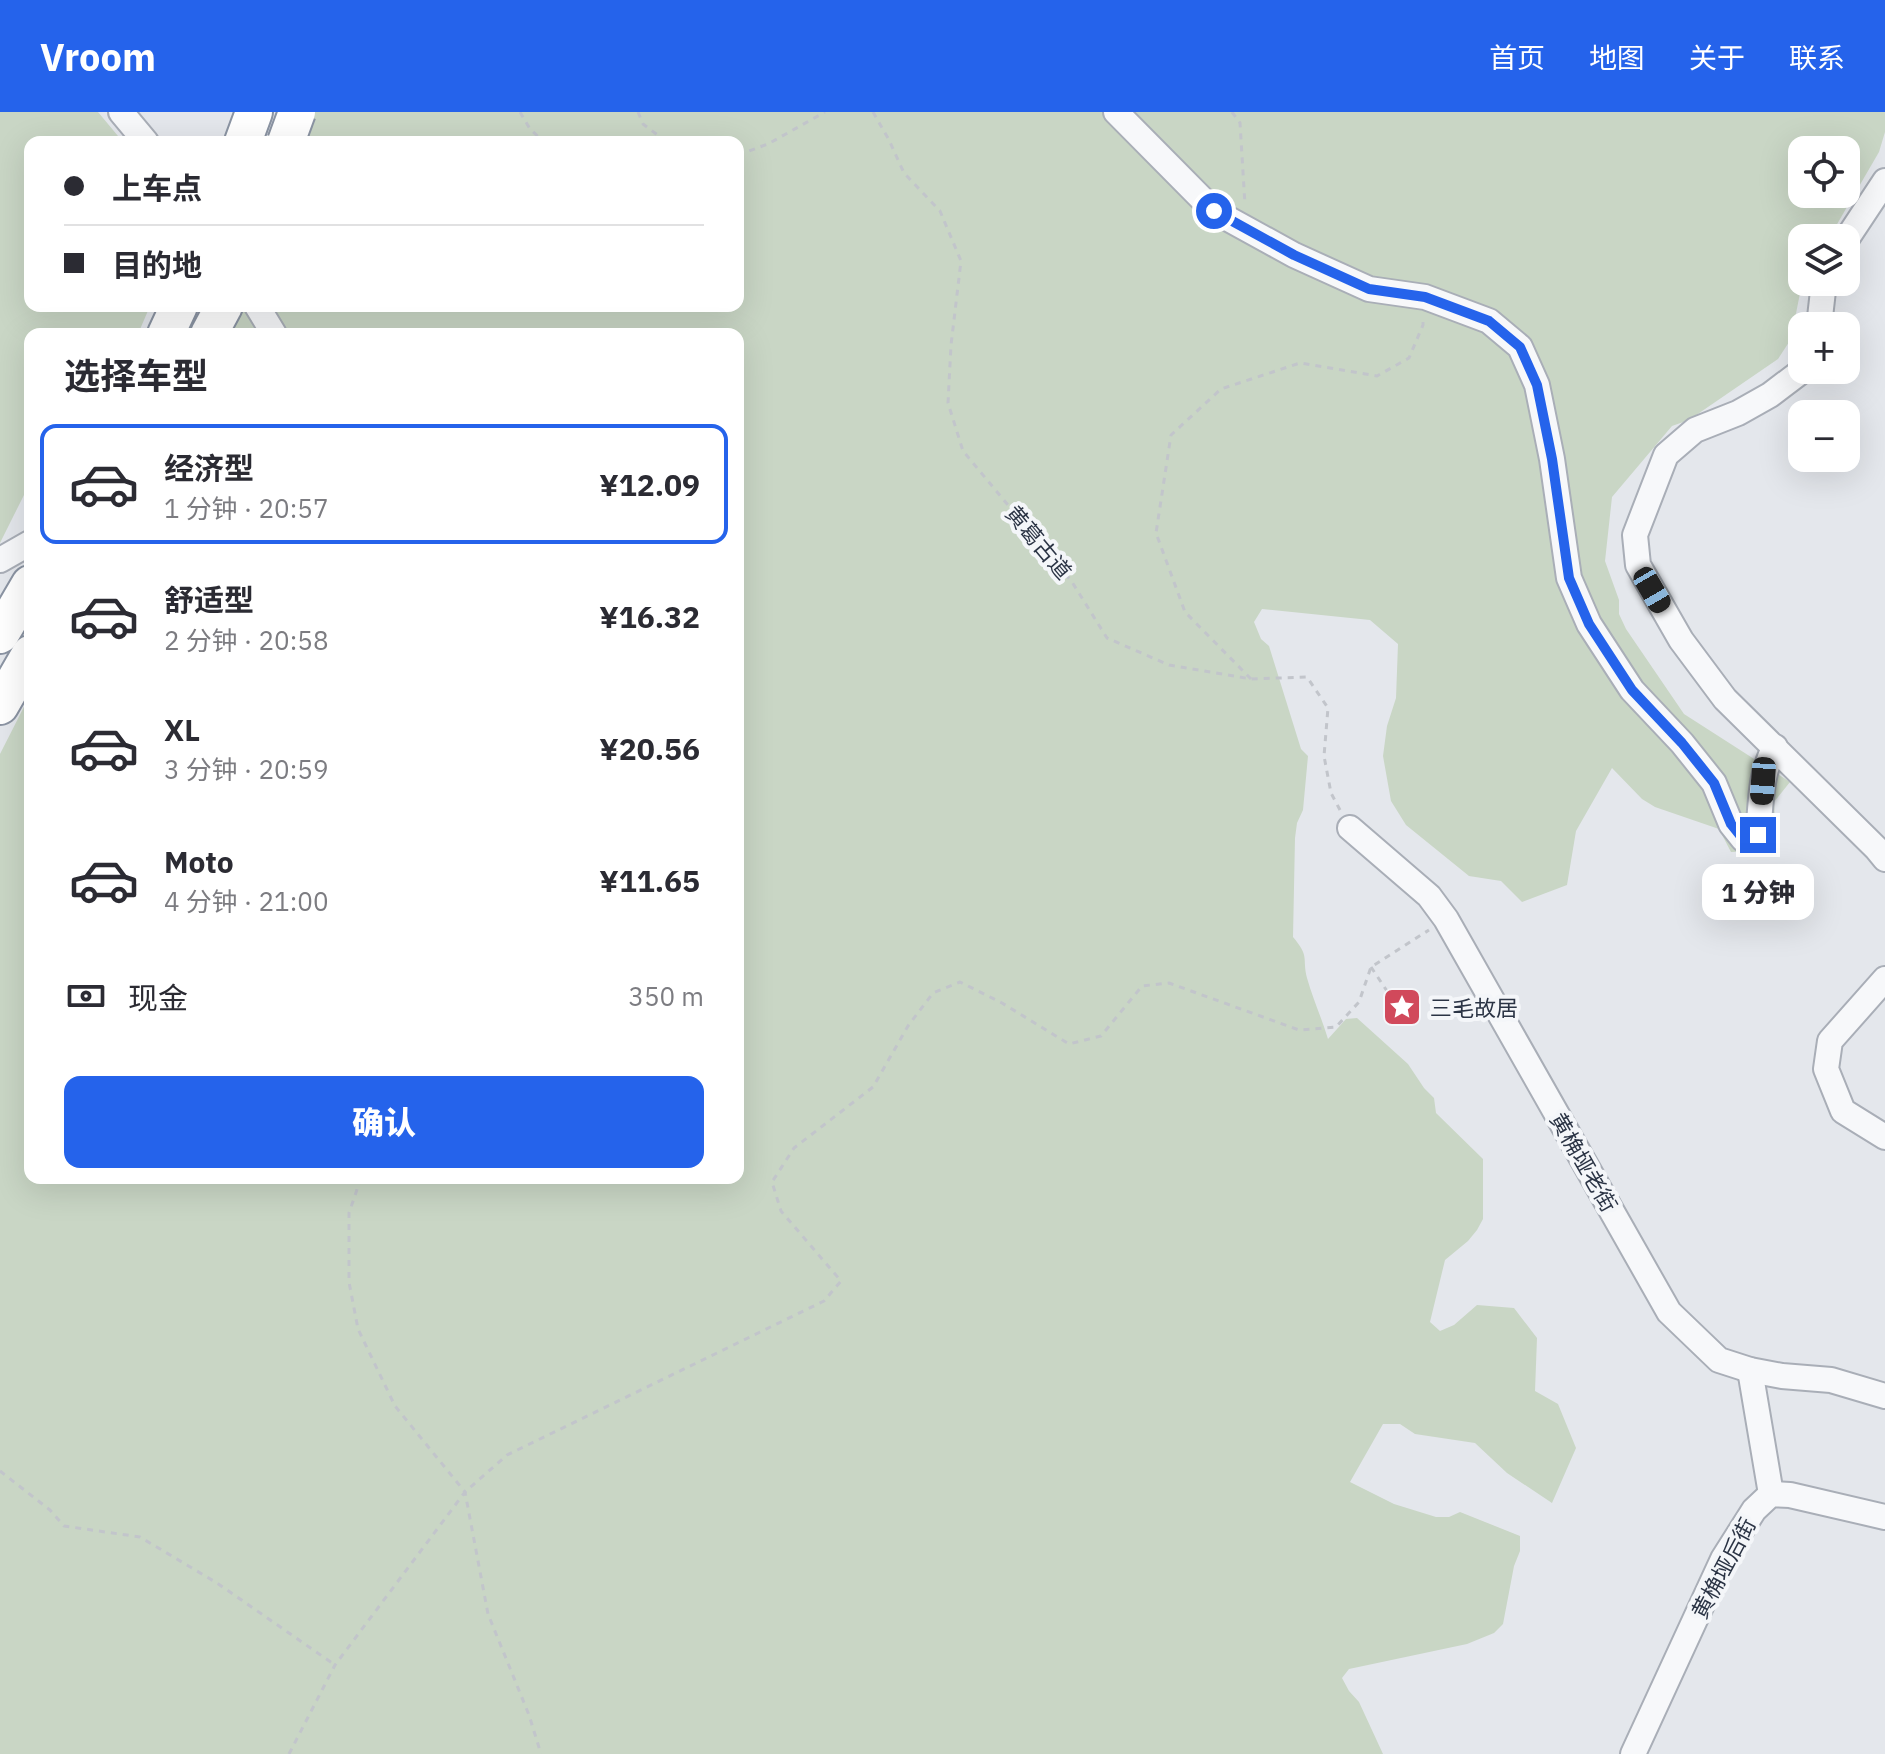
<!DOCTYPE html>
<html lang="zh">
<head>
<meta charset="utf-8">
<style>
	:root { --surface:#fff; --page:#f7f7f7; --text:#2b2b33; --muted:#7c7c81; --line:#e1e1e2; --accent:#2563eb }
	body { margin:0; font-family:"IBM Plex Sans","Noto Sans SC",sans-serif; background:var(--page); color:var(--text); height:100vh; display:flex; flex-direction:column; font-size:30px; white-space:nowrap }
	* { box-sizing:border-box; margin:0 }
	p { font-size:26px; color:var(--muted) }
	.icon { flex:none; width:44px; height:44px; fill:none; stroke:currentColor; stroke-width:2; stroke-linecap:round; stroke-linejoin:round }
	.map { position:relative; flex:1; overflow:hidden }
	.panel { position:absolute; left:24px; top:216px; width:720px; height:856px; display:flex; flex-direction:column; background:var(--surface); border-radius:16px; box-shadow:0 8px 32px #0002 }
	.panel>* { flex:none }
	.banner { position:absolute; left:24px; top:24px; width:720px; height:176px; border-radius:16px; box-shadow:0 8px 32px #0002; display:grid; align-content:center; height:176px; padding:0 40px; background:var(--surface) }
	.fabs { position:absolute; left:1788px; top:24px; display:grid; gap:16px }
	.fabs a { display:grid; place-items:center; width:72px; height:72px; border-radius:16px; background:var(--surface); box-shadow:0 8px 32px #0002; font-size:40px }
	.end { position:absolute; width:36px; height:36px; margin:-18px; border:10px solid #2563eb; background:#fff; box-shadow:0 0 0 4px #fff }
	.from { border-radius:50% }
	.bubble { position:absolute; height:56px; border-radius:16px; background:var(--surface); box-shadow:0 8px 32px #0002; font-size:26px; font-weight:800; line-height:56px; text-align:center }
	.car { position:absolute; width:24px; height:48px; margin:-24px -12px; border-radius:10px; box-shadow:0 0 6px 2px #0007; background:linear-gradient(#222 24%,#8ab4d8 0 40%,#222 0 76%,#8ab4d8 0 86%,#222 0) }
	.banner b { display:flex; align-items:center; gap:28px; height:76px; font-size:30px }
	.banner b+b { border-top:2px solid var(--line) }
	.banner i { width:20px; height:20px; background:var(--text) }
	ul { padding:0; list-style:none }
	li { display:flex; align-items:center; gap:24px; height:120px; margin:0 16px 12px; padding:0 24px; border:4px solid transparent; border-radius:16px }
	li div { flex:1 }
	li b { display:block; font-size:30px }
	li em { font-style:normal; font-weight:800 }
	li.current { border-color:var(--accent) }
	li>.icon { width:72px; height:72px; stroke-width:1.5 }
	h2 { padding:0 40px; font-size:36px; line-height:96px }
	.pay { display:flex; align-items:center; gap:20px; height:88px; padding:0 40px; font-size:30px }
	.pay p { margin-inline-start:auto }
	.button { display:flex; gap:16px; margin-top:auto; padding:16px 40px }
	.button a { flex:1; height:92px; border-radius:16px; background:var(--accent); color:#fff; font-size:32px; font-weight:800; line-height:92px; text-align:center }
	header { display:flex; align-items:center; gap:48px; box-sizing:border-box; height:112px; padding:0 40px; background:var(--accent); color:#fff }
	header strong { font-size:38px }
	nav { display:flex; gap:44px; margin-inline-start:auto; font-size:28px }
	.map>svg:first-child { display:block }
</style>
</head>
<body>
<header>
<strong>Vroom</strong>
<nav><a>首页</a><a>地图</a><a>关于</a><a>联系</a></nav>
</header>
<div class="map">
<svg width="1885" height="1642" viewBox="0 0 1885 1642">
	<rect width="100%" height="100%" fill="#e4e7ec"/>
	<g fill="#c9d6c5" fill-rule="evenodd">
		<path d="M0,0H98L123,30H30V194H150L138,222H30V371L0,431Z"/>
		<path d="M300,0H1885V20L1879,40L1829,126H1802V170H1804L1801,176L1791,227L1778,247L1689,308L1672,314L1612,385L1605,449L1619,488V502L1626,517L1684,602L1790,670L1774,690L1776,724L1756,739L1731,740L1719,717L1655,695L1642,687L1612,656L1576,719L1567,773L1522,790L1501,769L1469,764L1406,713L1391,689L1383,644L1387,614L1396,586L1398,532L1370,508L1262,497L1254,510L1261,527L1269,534L1301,637L1308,644L1303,698L1297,711L1295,726L1293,825C1310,845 1302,845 1307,866C1313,887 1322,907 1328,927L1346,907L1357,906L1408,952L1424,976L1434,986L1436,1001L1483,1047V1107L1477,1118L1468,1129L1445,1148L1430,1210L1440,1219L1454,1213L1477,1193L1514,1196L1537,1226L1535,1279L1558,1292L1576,1336L1552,1391L1507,1361L1475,1331L1415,1322L1400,1312H1383L1350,1370L1394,1392L1436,1405H1449L1460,1400L1520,1424V1439L1514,1454L1503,1512L1494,1521L1467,1532L1349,1557L1342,1566L1349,1579L1359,1590L1383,1642H0V642L30,583V1066H738V222H212L223,194H738V30H288ZM1802,38H1846V82H1802Z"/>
	</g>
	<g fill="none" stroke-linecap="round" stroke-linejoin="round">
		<defs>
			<g id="minor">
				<path d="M121,0L146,30"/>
				<path d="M1116,0L1214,99L1294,143L1369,177L1425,185L1489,209L1520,235L1537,273L1552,347L1569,466L1589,512L1632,578L1682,631L1714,671L1731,712L1743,727L1758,723C1761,693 1760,661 1775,635"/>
				<path d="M1846,128L1885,69"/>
				<path d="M257,194L274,222"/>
				<path d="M1819,214L1824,170"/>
				<path d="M1803,258L1770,283L1738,301L1695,318L1666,343L1635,423L1638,453L1681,528L1725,587L1876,736L1885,747"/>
				<path d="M0,448L30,431"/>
				<path d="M1350,716L1429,784L1446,807L1669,1200L1719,1248L1750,1258L1782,1264L1831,1268L1885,1284"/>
				<path d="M1885,867L1830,929L1826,957L1843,999L1885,1025"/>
				<path d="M1750,1258L1771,1382"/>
				<path d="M1633,1642L1723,1447L1754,1398L1771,1382L1790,1383L1885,1405"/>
			</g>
			<g id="highway">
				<path d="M243,30L254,0"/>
				<path d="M166,222L179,194"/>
				<path d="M209,222L224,194"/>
				<path d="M0,523L30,472"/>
				<path d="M0,594L30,542"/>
			</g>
		</defs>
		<use href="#minor" stroke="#a9aeb7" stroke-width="28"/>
		<use href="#highway" stroke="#8b94a3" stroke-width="40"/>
		<g stroke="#c2c5cb" stroke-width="3" stroke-dasharray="6 6" stroke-linecap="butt">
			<path d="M520,0L530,17L544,30"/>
			<path d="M638,0L643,12L667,30"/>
			<path d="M873,0L889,28L904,61L940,99L961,149L951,233L948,291L963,339L1072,470L1107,526L1169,553L1251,567L1307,565L1328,596L1324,644L1331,681L1340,698"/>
			<path d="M1232,0L1240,11L1245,93"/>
			<path d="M738,43L768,32L825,0"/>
			<path d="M1251,567L1185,500L1156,421L1171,323L1221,277L1300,251L1377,264L1409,246L1423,213V207"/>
			<path d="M1371,855L1391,885"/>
			<path d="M361,1066L349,1101V1170L358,1217L395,1294L465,1380L488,1502L529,1603L541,1642"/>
			<path d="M0,1359L50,1398L64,1414L140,1425L217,1471L335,1553"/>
			<path d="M289,1642L335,1553L465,1380L507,1343L824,1189L841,1169L781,1099L772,1070L794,1036L873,975L908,914L933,881L960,870L1002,891L1069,932L1101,924L1142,874L1169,871L1299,918L1336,915L1359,890L1371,855L1429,818"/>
		</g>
		<use href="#minor" stroke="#f7f8fa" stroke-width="24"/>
		<use href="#highway" stroke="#fff" stroke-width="36"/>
		<defs>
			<path id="highway-bridge" d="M286,30L297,0"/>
		</defs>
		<use href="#highway-bridge" stroke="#8b94a3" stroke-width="40" stroke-linecap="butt"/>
		<use href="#highway-bridge" stroke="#fff" stroke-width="36"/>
	</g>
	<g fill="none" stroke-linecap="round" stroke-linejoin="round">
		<path stroke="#2563eb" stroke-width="10" d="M1214,99L1294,143L1369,177L1425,185L1489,209L1520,235L1537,273L1552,347L1569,466L1589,512L1632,578L1682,631L1714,671L1731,712L1743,727L1758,723"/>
	</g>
	<defs>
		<symbol id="sight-square" viewBox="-11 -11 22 22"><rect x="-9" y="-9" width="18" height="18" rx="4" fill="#d1495b" stroke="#f4f6f9"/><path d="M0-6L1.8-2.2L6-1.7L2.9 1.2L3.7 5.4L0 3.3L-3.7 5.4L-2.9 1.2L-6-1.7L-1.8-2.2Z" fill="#fff"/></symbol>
	</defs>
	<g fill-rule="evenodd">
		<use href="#sight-square" x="1380" y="873" width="44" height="44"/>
	</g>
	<g text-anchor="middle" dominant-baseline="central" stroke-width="8" stroke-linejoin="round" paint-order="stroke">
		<g font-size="22" fill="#2b3445" stroke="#f4f6f9">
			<text transform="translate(1039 430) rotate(50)">黄葛古道</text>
			<text transform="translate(1584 1050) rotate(60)">黄桷垭老街</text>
			<text transform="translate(1723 1456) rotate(-62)">黄桷垭后街</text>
		</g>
		<g font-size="22" fill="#2b3445" stroke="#f4f6f9" text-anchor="start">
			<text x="1430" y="895">三毛故居</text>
		</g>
	</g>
</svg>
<div class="fabs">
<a><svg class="icon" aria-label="locate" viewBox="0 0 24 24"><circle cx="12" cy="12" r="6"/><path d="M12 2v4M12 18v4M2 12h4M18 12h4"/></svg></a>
<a><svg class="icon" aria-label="layers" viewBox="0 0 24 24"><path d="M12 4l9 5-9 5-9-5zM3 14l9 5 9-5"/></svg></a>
<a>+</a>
<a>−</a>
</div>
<i class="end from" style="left:1214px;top:99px"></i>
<i class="end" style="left:1758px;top:723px"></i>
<div class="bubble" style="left:1702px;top:752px;width:112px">1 分钟</div>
<i class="car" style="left:1652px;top:478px;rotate:150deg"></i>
<i class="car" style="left:1763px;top:669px;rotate:184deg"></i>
<div class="banner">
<b><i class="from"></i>上车点</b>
<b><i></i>目的地</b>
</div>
<section class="panel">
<h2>选择车型</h2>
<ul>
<li class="current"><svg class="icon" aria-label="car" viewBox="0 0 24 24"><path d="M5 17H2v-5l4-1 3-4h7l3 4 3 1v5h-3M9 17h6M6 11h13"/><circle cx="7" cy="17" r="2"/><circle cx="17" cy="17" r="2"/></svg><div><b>经济型</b><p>1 分钟 · 20:57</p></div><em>¥12.09</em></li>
<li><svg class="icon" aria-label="car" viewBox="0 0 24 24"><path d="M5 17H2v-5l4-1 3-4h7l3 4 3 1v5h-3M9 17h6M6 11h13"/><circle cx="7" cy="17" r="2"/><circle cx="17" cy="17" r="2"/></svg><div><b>舒适型</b><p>2 分钟 · 20:58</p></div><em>¥16.32</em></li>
<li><svg class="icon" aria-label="car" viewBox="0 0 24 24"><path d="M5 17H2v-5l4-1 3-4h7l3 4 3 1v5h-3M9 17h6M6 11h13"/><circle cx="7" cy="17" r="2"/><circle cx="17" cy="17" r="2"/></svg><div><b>XL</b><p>3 分钟 · 20:59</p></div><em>¥20.56</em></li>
<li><svg class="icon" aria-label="car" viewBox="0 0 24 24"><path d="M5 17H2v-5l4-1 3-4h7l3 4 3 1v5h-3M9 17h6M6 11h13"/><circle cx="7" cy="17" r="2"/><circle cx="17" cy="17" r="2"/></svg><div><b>Moto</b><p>4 分钟 · 21:00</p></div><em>¥11.65</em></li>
</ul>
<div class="pay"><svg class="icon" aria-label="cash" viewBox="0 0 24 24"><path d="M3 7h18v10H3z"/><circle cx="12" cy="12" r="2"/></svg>现金<p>350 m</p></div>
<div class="button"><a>确认</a></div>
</section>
</div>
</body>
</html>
